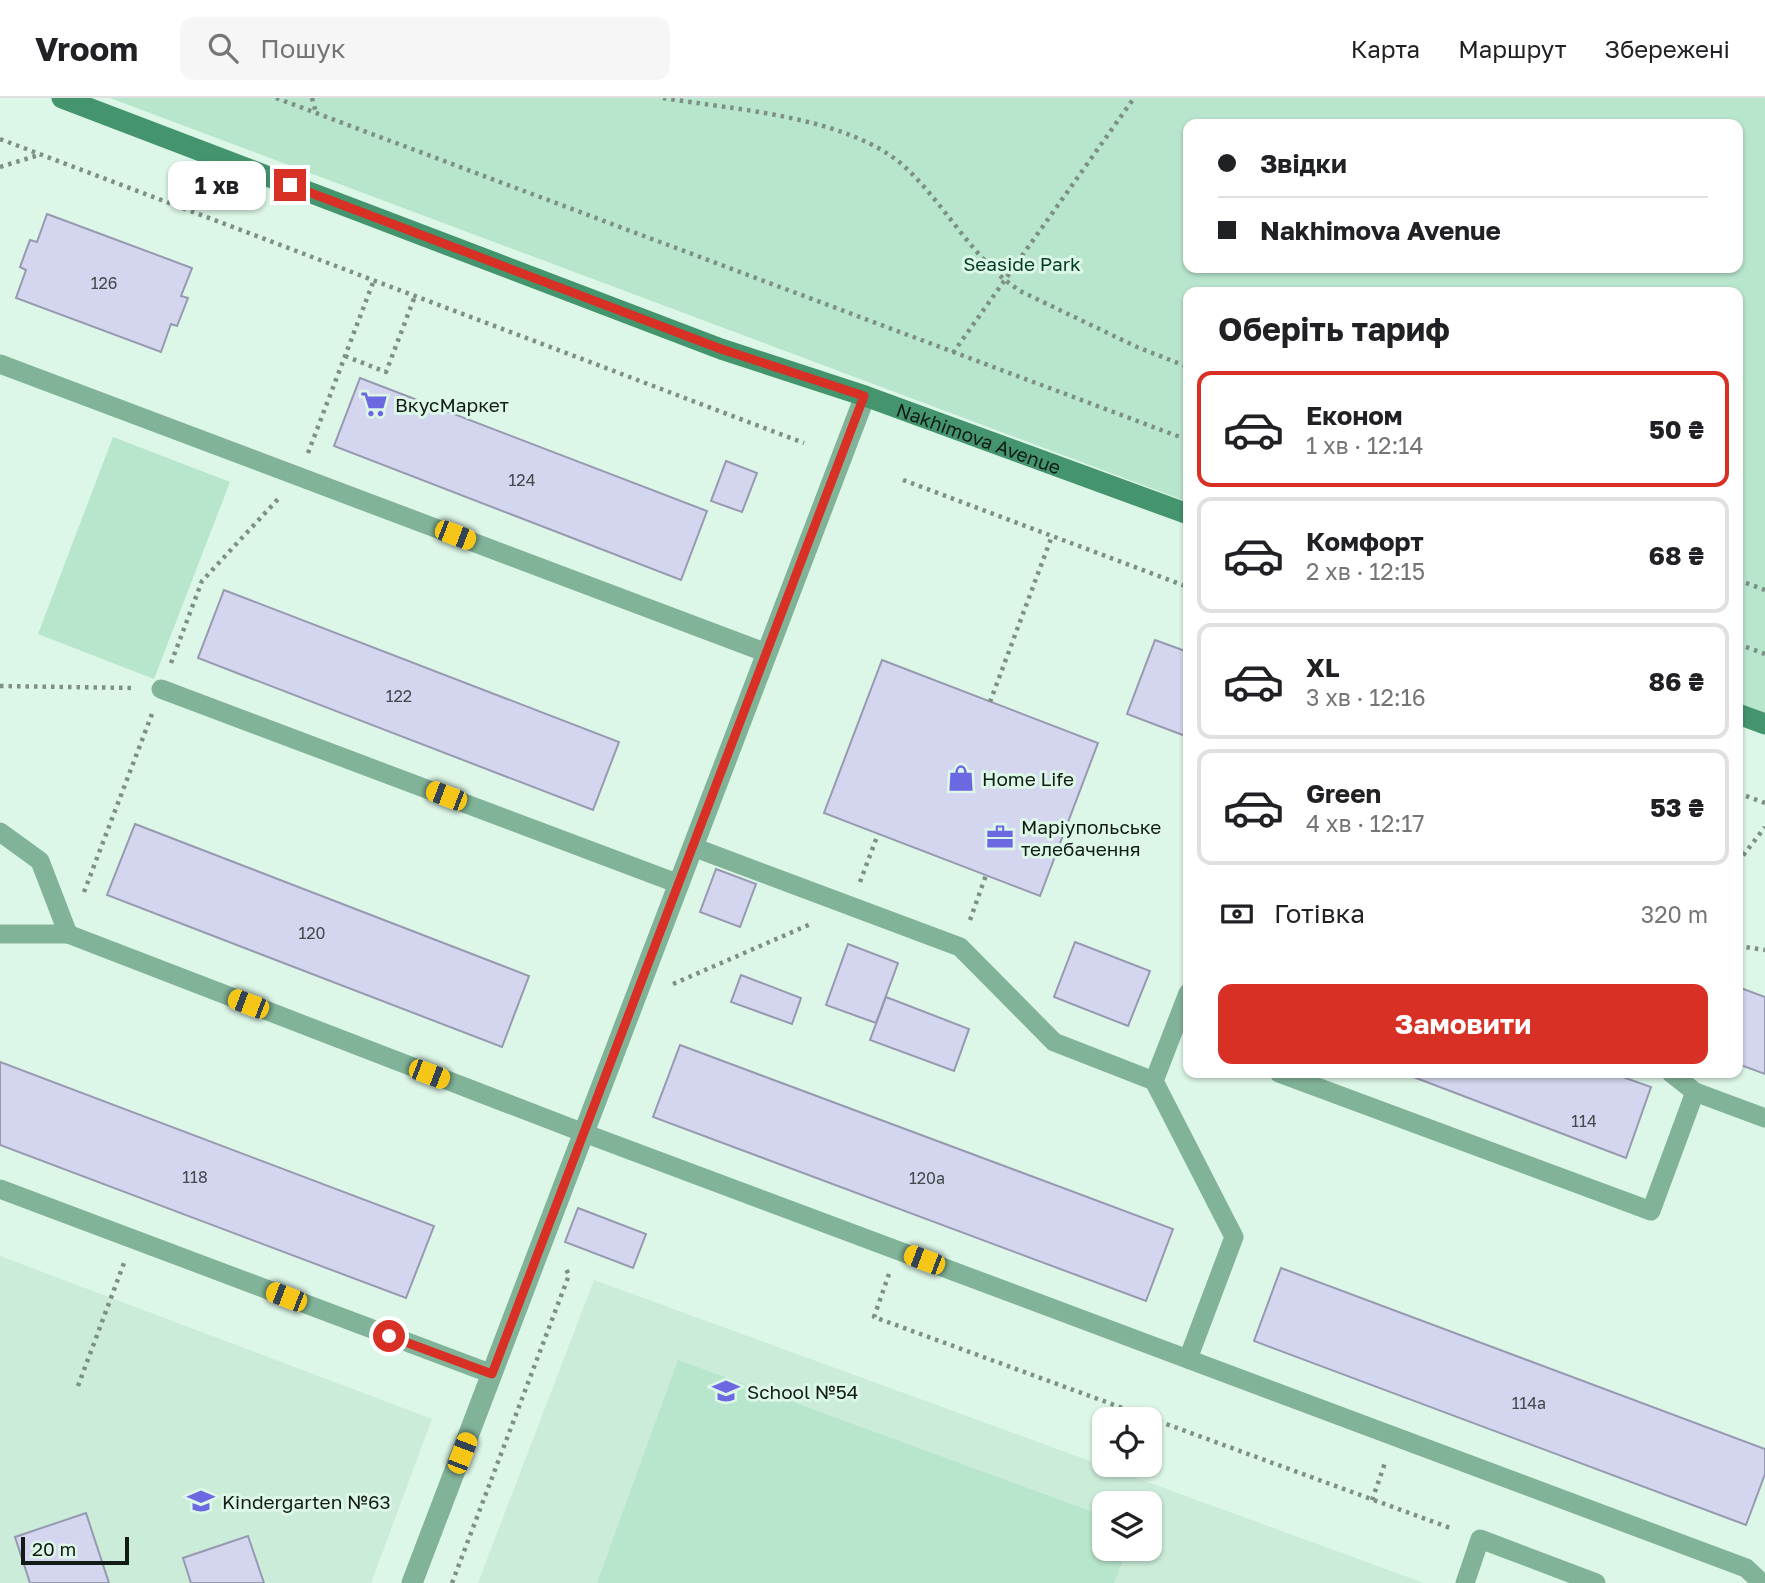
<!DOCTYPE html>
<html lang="uk">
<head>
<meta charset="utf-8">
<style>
	:root { --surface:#fff; --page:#f6f6f6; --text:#202124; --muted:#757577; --line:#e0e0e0; --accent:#d93025 }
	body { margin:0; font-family:"Golos Text",sans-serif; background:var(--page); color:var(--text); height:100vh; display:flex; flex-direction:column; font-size:26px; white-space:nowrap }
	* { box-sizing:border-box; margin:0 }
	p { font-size:23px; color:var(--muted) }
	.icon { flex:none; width:38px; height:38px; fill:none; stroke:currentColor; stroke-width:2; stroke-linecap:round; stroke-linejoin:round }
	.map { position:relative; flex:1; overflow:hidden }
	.drawer { position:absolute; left:1183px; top:189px; width:560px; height:791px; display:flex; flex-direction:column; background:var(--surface); border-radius:14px; box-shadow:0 2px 5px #0004 }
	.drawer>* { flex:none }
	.banner { position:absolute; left:1183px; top:21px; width:560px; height:154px; border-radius:14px; box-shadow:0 2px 5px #0004; display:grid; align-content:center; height:154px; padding:0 35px; background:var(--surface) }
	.fabs { position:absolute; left:1092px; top:1309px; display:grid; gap:14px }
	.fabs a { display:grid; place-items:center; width:70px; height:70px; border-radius:14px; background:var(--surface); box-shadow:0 2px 5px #0004; font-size:35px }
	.scale { position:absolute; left:21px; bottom:18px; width:108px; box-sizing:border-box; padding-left:7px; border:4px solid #121b16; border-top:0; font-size:19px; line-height:24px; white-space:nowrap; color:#121b16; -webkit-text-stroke:5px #dcf6e7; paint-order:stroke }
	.end { position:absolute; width:32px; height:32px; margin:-16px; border:9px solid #d93025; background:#fff; box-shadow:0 0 0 4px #fff }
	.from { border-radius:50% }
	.bubble { position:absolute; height:49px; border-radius:14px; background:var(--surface); box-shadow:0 2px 5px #0004; font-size:23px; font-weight:700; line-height:49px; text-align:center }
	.car { position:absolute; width:21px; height:42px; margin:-21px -10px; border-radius:9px; box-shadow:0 0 5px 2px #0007; background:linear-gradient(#f5c518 24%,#345 0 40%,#f5c518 0 76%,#345 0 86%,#f5c518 0) }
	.banner b { display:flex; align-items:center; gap:24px; height:66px; font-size:26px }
	.banner b+b { border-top:2px solid var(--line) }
	.banner i { width:18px; height:18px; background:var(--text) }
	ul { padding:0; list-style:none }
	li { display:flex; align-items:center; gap:21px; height:116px; margin:0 14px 10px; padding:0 21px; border:4px solid var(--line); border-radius:14px }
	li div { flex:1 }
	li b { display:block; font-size:26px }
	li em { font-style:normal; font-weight:700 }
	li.current { border-color:var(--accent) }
	li>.icon { width:63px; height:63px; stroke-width:1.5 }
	h2 { padding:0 35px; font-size:32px; line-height:84px }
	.pay { display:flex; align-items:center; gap:18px; height:77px; padding:0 35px; font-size:26px }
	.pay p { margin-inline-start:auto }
	.button { display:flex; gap:14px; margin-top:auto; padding:14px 35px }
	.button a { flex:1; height:80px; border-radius:14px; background:var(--accent); color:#fff; font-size:28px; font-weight:700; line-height:80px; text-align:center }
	header { display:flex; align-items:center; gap:42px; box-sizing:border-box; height:98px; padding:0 35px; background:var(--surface); border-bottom:2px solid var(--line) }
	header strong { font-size:33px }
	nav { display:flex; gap:38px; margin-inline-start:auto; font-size:24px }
	.search { width:490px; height:63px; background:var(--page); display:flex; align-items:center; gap:18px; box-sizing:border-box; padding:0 24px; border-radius:14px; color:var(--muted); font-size:26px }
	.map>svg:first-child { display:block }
</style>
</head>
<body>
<header>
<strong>Vroom</strong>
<div class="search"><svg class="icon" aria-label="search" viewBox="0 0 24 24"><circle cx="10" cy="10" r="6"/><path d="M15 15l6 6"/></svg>Пошук</div>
<nav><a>Карта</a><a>Маршрут</a><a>Збережені</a></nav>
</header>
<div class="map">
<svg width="1765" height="1485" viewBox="0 0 1765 1485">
	<rect width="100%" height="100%" fill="#dcf6e7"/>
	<g fill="#caecd8" fill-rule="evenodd">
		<path d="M0,1158L432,1321L371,1485H0Z"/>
		<path d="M594,1182L1424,1485H478ZM1104,1405H1150V1451H1104Z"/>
	</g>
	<g fill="#b8e6cc" fill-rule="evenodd">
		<path d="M110,0H1765V620L1738,609V194H1188V404ZM1188,26H1738V170H1188Z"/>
		<path d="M113,339L230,384L154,581L38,536Z"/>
		<path d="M678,1262L1104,1418V1451H1127L1114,1485H597Z"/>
	</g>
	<g fill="#d4d6ef" stroke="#9799b0" stroke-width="2">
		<path d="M47,116L192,170L181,198L188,200L177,228L171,226L161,254L16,200L26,172L20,169L30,142L37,144Z"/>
		<path d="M360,280L707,413L681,482L334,348Z"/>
		<path d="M726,363L757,375L742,414L711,403Z"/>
		<path d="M224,492L619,644L593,712L198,560Z"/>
		<path d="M1155,542L1188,554V639L1127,616Z"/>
		<path d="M882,562L1098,645L1040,798L824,715Z"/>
		<path d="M135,726L529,878L502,949L107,797Z"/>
		<path d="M716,771L756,786L740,829L700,814Z"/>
		<path d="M1075,844L1150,873L1128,928L1054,899Z"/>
		<path d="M848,846L898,865L876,925L826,907Z"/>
		<path d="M741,877L801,900L792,926L731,904Z"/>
		<path d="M1738,889L1765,899V976L1738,966Z"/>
		<path d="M886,899L969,931L954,973L870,942Z"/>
		<path d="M680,947L1173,1131L1146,1203L653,1019Z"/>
		<path d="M0,964L434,1128L406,1200L0,1047Z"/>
		<path d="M1403,975H1612L1651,989L1626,1060Z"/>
		<path d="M578,1110L646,1136L633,1170L565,1144Z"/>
		<path d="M1281,1170L1765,1351V1376L1746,1427L1254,1243Z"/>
		<path d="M86,1415L109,1485H30L15,1439Z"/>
		<path d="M248,1438L264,1485H191L183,1460Z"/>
	</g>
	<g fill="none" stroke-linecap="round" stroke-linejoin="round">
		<g stroke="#7e9086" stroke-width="4.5" stroke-dasharray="3.5 5" stroke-linecap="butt">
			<path d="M276,0L1188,342"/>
			<path d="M312,0L316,15"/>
			<path d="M663,0C736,12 850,18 906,70C942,104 967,150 1005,182L1020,193L1137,249L1188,269"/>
			<path d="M0,41L804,345"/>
			<path d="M0,69L39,57"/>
			<path d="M953,255L1134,0"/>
			<path d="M345,258L386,274L415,198"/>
			<path d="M308,355L374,182"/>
			<path d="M903,382L1188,489"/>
			<path d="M1738,482L1765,492"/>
			<path d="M1738,546L1765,556"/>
			<path d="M171,565L202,483L279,400"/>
			<path d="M0,588L136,590"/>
			<path d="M990,604L1052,438"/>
			<path d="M1738,695L1765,705"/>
			<path d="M1738,764L1765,729"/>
			<path d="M860,784L878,736"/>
			<path d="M84,794L152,616"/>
			<path d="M970,822L986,777"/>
			<path d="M1738,848L1765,852"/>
			<path d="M673,886L813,825"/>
			<path d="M889,1176L874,1219L1453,1431"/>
			<path d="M78,1288L124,1165"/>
			<path d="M1372,1402L1385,1365"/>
			<path d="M452,1485L569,1177L565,1169"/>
		</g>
		<g stroke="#81b398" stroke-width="19">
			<path d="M0,266L767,555"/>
			<path d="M161,591L679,786"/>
			<path d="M0,734L40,763L68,836"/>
			<path d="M693,749L960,849L1054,944L1154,983L1234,1139L1188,1261"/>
			<path d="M0,836H68L584,1035L1746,1470L1762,1485"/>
			<path d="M1279,975L1651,1113L1695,994"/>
			<path d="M1671,975L1695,994L1765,1020"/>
			<path d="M1154,983L1188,895"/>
			<path d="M0,1091L492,1276"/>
			<path d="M1465,1485L1480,1441L1596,1485"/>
		</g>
		<path stroke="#81b398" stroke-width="21" d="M412,1485L865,298"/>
		<g stroke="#44956e" stroke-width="21">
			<path id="s1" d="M62,0L721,251L865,298L1188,416"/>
			<path d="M1738,616L1765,626"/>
		</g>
	</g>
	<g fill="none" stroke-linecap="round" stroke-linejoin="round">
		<path stroke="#d93025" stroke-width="9" d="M290,87L721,251L864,298L492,1276L389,1238"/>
	</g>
	<defs>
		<symbol id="supermarket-bare" viewBox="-9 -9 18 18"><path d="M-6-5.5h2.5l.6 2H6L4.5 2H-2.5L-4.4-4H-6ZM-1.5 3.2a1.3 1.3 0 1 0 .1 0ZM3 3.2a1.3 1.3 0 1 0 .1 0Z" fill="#6c68e2" stroke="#dcf6e7" stroke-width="2.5" paint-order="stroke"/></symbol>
		<symbol id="shop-bare" viewBox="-9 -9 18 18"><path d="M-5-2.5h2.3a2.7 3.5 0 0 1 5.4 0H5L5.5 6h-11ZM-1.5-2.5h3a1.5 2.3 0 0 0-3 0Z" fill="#6c68e2" stroke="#dcf6e7" stroke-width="2.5" paint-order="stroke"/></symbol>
		<symbol id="office-bare" viewBox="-9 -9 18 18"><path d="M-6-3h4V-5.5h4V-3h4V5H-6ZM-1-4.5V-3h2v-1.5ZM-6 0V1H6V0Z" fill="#6c68e2" stroke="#dcf6e7" stroke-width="2.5" paint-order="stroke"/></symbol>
		<symbol id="school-bare" viewBox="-9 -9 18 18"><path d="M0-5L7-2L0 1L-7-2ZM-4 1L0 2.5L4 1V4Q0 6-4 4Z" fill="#6c68e2" stroke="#dcf6e7" stroke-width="2.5" paint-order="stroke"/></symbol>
	</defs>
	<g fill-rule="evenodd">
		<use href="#supermarket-bare" x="355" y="287" width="38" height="38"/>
		<use href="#shop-bare" x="942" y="661" width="38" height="38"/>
		<use href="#office-bare" x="981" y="720" width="38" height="38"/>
		<use href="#school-bare" x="707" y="1274" width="38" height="38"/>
		<use href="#school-bare" x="182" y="1384" width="38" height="38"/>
	</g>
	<g text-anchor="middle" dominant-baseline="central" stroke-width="6" stroke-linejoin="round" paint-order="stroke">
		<g font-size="16" fill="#424a4c">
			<text x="104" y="185">126</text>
			<text x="522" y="382">124</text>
			<text x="399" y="598">122</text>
			<text x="312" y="835">120</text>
			<text x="1584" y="1023">114</text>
			<text x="195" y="1079">118</text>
			<text x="927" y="1080">120а</text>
			<text x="1529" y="1305">114а</text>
		</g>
		<g font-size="19" fill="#003c24" stroke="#dcf6e7">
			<text x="1022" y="165">Seaside Park</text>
		</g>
		<g font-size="19" fill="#121b16" stroke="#dcf6e7" text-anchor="start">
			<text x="395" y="306">ВкусМаркет</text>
			<text x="982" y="680">Home Life</text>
			<text x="1021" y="728">Маріупольське<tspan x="1021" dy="22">телебачення</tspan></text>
			<text x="747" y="1293">School №54</text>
			<text x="222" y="1403">Kindergarten №63</text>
		</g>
		<g font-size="19" fill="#121b16" stroke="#dcf6e7">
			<text stroke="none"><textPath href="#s1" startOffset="978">Nakhimova Avenue</textPath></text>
		</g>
	</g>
</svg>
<div class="fabs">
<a><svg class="icon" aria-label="locate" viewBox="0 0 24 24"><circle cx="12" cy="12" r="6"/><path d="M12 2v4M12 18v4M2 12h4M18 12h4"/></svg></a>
<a><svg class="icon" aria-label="layers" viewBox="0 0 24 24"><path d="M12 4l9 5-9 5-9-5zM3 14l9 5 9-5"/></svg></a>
</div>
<div class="scale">20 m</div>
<i class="end from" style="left:389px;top:1238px"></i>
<i class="end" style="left:290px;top:87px"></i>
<div class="bubble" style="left:168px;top:63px;width:98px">1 хв</div>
<i class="car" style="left:455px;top:437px;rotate:111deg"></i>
<i class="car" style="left:446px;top:698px;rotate:291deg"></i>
<i class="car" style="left:248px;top:906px;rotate:291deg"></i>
<i class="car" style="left:429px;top:976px;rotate:111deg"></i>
<i class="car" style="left:924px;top:1162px;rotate:291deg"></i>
<i class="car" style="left:286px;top:1199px;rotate:291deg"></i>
<i class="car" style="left:462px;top:1355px;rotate:21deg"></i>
<div class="banner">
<b><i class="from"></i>Звідки</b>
<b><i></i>Nakhimova Avenue</b>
</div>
<section class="drawer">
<h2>Оберіть тариф</h2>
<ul>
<li class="current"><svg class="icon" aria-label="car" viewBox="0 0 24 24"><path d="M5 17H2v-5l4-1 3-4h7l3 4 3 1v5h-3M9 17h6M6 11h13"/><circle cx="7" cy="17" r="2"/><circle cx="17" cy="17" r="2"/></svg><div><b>Економ</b><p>1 хв · 12:14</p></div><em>50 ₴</em></li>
<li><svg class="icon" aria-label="car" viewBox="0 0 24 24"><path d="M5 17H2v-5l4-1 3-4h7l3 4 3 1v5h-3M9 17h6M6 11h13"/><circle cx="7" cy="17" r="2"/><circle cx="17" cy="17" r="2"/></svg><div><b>Комфорт</b><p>2 хв · 12:15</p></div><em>68 ₴</em></li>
<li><svg class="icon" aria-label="car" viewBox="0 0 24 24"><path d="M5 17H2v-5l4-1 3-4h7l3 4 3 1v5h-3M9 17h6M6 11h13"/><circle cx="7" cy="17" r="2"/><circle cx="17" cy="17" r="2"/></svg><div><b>XL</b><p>3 хв · 12:16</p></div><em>86 ₴</em></li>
<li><svg class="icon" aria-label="car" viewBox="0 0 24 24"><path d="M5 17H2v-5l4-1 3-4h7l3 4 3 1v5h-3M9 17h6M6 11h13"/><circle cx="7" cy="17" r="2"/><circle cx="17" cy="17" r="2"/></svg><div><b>Green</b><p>4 хв · 12:17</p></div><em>53 ₴</em></li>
</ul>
<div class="pay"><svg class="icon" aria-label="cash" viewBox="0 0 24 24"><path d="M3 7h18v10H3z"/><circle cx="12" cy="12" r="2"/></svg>Готівка<p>320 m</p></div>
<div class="button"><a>Замовити</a></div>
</section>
</div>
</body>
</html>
